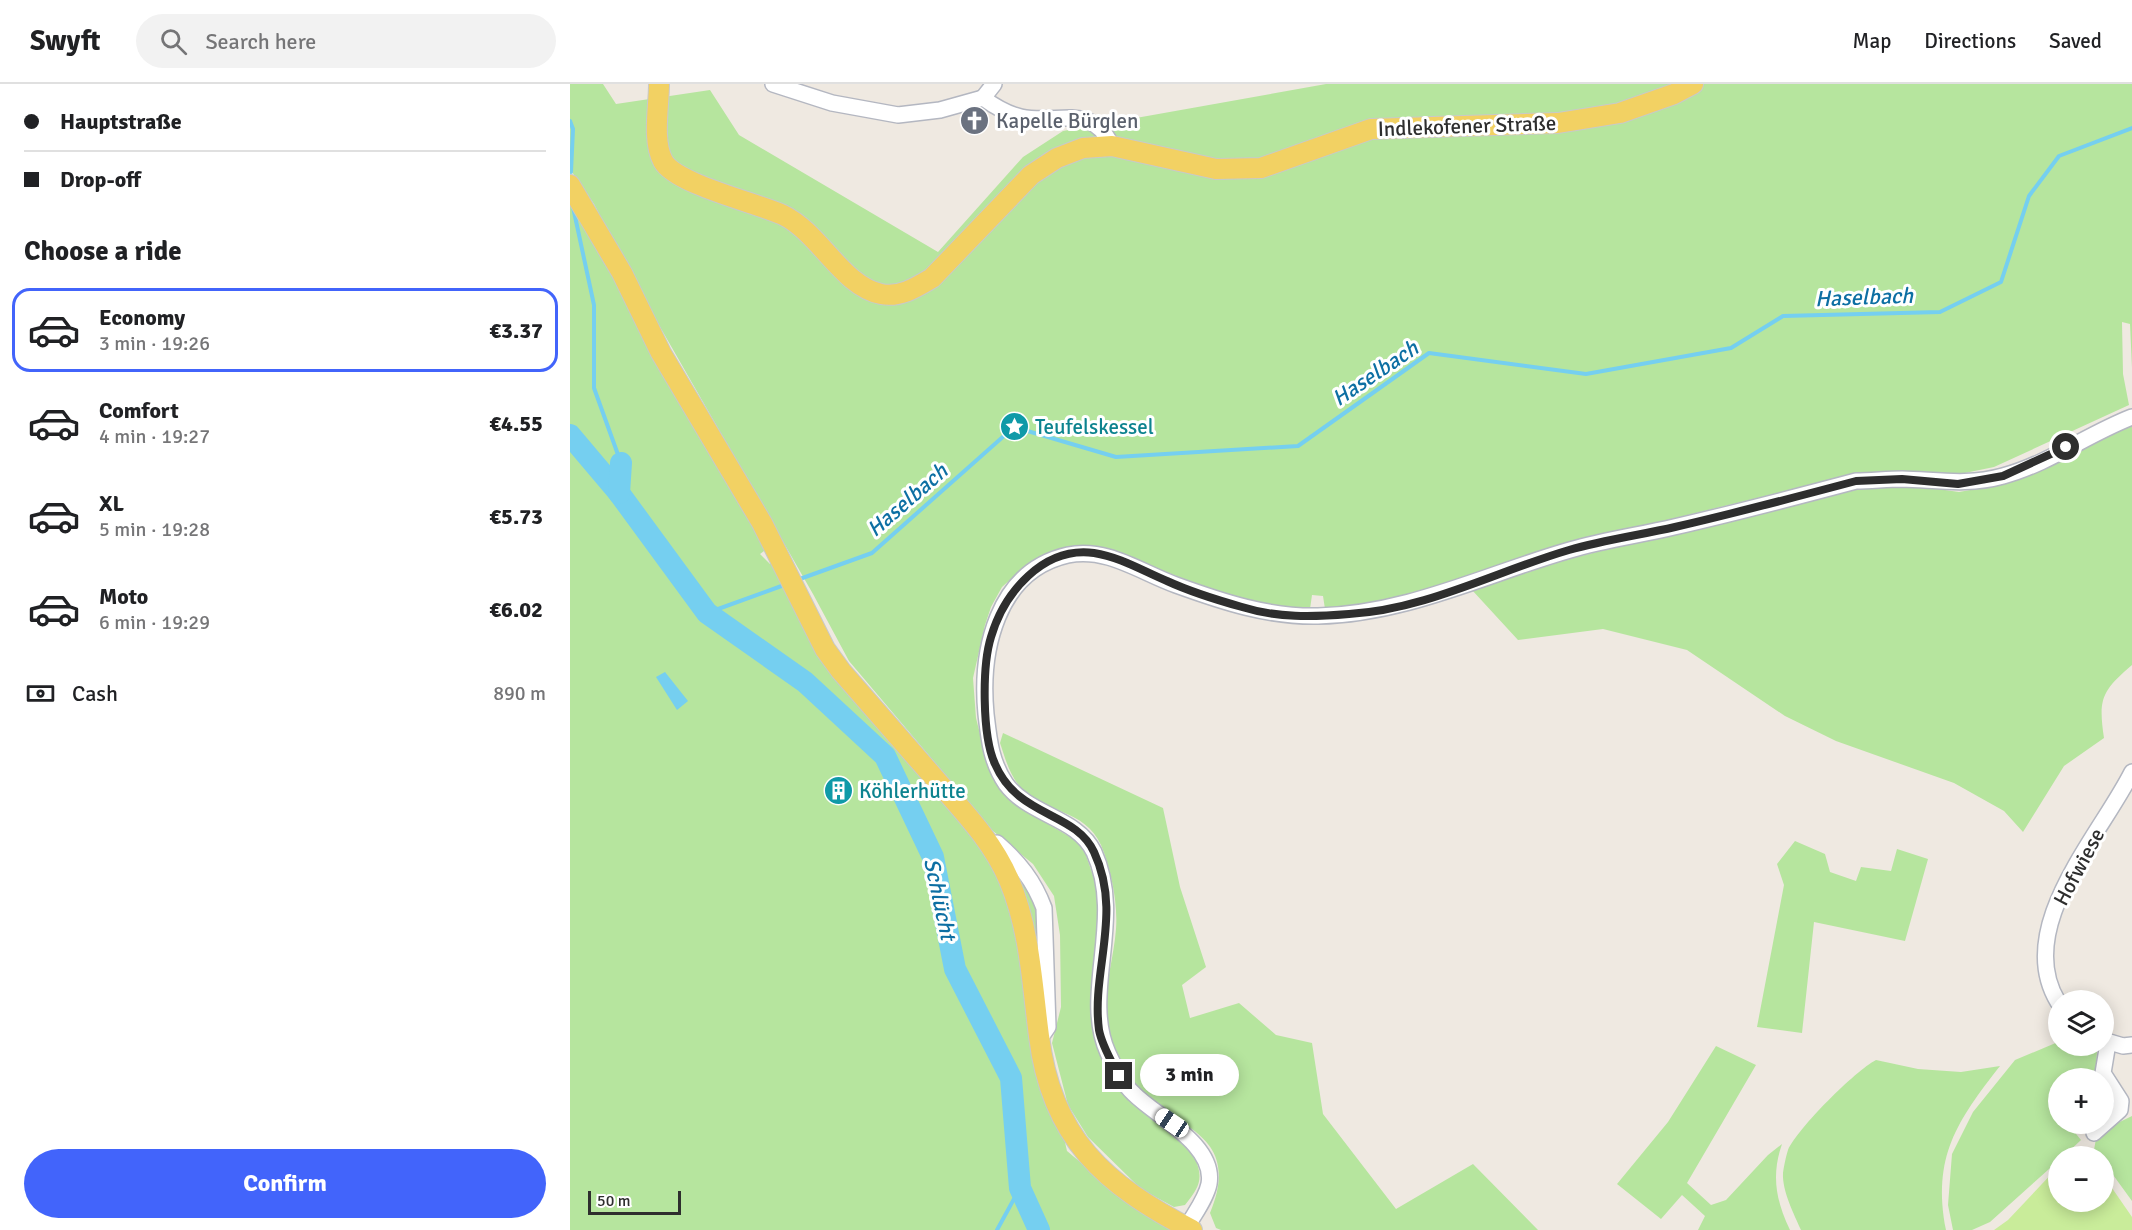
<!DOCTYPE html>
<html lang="en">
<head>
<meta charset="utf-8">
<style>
	:root { --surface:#fff; --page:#f2f2f2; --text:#202124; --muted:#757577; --line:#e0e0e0; --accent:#4264fb }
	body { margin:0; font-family:Signika,sans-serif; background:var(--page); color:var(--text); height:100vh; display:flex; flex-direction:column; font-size:22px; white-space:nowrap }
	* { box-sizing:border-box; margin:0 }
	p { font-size:20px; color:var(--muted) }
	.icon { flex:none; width:33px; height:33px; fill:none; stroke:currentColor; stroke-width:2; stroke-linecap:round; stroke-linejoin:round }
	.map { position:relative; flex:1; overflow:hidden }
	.drawer { display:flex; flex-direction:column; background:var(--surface); width:570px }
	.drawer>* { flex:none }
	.guide { display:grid; align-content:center; height:132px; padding:0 24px; background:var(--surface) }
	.controls { position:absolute; left:1478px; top:906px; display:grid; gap:12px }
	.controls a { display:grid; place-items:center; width:66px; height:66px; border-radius:50%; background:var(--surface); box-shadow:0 3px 15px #0003; font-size:30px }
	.scale { position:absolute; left:18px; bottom:15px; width:93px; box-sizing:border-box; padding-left:6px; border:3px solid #2e2e2e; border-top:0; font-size:16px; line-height:21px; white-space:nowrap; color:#2e2e2e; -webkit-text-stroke:4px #fff; paint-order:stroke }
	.end { position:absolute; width:27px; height:27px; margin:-14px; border:8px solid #2e2e2e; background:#fff; box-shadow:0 0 0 3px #fff }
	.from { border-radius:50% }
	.bubble { position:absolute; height:42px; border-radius:21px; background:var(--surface); box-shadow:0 3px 15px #0003; font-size:20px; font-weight:700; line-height:42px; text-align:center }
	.car { position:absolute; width:18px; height:36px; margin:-18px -9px; border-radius:8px; box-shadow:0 0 4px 2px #0007; background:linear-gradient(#fff 24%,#345 0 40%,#fff 0 76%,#345 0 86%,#fff 0) }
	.guide b { display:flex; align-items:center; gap:21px; height:57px; font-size:22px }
	.guide b+b { border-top:2px solid var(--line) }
	.guide i { width:15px; height:15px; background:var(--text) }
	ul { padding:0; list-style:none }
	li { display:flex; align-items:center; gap:18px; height:84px; margin:0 12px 9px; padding:0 12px; border:3px solid transparent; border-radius:18px }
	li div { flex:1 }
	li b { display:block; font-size:22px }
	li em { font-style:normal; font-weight:700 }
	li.selected { border-color:var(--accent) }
	li>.icon { width:54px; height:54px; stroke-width:1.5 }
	h2 { padding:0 24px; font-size:27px; line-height:72px }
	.pay { display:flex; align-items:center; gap:15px; height:66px; padding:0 24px; font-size:22px }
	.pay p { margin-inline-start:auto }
	.cta { display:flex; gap:12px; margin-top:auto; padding:12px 24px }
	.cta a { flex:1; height:69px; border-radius:36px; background:var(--accent); color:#fff; font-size:24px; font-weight:700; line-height:69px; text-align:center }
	header { display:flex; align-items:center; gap:36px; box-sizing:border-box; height:84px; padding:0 30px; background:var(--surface); border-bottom:2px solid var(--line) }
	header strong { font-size:28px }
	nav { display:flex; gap:33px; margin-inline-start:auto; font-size:21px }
	.search { width:420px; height:54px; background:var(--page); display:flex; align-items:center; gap:15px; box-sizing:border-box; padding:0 21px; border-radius:33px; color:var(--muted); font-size:22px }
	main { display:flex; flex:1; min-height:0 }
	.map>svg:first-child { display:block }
</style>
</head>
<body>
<header>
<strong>Swyft</strong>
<div class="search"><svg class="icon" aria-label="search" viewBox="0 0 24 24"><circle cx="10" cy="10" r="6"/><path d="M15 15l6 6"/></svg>Search here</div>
<nav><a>Map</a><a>Directions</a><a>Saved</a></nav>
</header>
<main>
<section class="drawer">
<div class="guide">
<b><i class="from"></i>Hauptstraße</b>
<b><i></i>Drop-off</b>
</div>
<h2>Choose a ride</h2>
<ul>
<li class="selected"><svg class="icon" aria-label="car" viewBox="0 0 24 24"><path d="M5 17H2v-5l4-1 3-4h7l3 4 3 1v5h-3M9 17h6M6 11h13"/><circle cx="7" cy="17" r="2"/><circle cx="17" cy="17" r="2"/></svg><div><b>Economy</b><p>3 min · 19:26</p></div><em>€3.37</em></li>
<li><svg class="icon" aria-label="car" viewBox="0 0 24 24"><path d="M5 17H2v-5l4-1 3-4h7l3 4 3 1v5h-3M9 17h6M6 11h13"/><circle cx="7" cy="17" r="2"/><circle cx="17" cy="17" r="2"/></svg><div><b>Comfort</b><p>4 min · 19:27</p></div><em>€4.55</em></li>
<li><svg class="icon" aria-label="car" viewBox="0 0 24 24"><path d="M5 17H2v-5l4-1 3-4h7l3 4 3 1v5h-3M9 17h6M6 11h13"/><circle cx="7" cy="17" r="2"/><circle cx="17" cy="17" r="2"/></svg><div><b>XL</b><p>5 min · 19:28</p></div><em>€5.73</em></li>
<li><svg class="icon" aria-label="car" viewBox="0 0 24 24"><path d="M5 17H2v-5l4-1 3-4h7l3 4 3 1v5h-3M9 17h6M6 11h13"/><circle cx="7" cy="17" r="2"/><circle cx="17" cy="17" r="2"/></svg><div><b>Moto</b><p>6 min · 19:29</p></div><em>€6.02</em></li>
</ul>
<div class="pay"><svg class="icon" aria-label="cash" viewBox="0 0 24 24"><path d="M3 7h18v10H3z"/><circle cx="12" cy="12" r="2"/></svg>Cash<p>890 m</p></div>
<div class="cta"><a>Confirm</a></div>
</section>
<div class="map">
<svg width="1562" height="1146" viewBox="0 0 1562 1146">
	<rect width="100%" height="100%" fill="#efe9e1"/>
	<g fill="#b6e59e">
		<path d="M0,0H33L46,20L140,6L169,51L368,168L453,73L493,47L756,0H1562V284L1560,240L1552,238L1553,290L1559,321L1424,383L1390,390L1290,389L1007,458L817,520L755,525L753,512L742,511L740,525H719L677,519L557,473L475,472L451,486L432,503L421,523L415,541L403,594L406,634L416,674L426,697L441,718L512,760L526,800L530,843L532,970L622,1067C633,1092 633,1099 615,1121L604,1123L571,1105L518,1053L498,1021L482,959L491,923L490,851L484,812L463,780L423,747L279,577L243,510L58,187L24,120L0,85Z"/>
		<path d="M0,115L24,150L198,464L190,470L200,480L207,476L272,588L408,759L428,794L445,835L497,1067L566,1125L605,1146H0Z"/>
		<path d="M1562,339V581C1532,607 1528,614 1534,654L1494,682L1453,748L1434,727L1384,699L1266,657L1215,632L1117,566L1033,545L948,556L902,506L999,475L1284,403L1347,402L1389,408L1428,401Z"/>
		<path d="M433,649L593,724L610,803L636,883L612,901L620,934L669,919L706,951L742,959L753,1030L826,1125L903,1080L968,1146H651L646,1144L640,1129C673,1049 607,1046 564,1002C555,993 549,977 544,966C525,927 543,885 546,845C548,819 541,785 531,761C515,725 474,729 451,704C440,692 435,674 430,659Z"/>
		<path d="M1225,757L1255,770L1260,788L1286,797L1291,783L1321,787L1327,765L1358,775L1335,857L1244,838L1232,949L1187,943L1214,801L1207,780Z"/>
		<path d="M443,777L465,818L470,840L473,885Z"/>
		<path d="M1488,958V962H1524L1527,967L1526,985L1513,994H1488V1015L1482,1020L1488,1028V1040H1498L1511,1056L1494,1072H1488V1077L1420,1138L1402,1146H1383L1378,1121L1382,1070L1403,1028L1445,976Z"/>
		<path d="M1146,962L1186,981L1117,1099L1141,1121L1156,1116L1198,1071L1212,1060C1201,1091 1206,1117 1220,1146H1128L1135,1132L1112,1111L1091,1135L1047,1100L1098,1038Z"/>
		<path d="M1306,976L1348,985L1391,988L1430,982C1387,1037 1362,1073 1376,1146H1231C1224,1130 1212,1107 1213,1089C1214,1082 1216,1072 1218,1066C1228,1044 1285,987 1306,976Z"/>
		<path d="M1562,1032V1117L1533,1077V1072H1530L1524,1066L1527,1049Z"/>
	</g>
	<path fill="#c9ec9a" d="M1488,1083V1118H1533V1091L1562,1133V1146H1424L1438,1136Z"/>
	<path fill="#75cff0" d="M95,588L118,617L107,626L86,593Z"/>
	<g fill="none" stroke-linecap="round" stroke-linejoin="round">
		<g stroke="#75cff0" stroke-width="4">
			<path d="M0,37L3,45L1,88"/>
			<path d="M3,123L24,221V304L51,379"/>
			<path d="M227,496L302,469L444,343L546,373L728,362L859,269L1016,290L1161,264L1213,232L1370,228L1431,198L1459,112L1489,72L1562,44"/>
			<path d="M137,529L217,500"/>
			<path d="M427,1146L450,1104"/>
		</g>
		<g stroke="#75cff0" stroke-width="22">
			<path d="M0,351L49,409L137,529L235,598L315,672L363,773L385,885L441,994L450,1104L469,1146"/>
			<path d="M49,409L51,379"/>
		</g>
		<defs>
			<g id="minor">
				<path d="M203,0L262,19L328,31L370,26L413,14"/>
				<path d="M424,0L413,14C424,22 437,30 451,33C489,41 521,18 542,62"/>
				<path d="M420,762L427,759C449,778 464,797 474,824L478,943L469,956"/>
				<path d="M1488,918C1443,844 1530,752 1562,688"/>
				<path d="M1533,956L1553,962L1562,961"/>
				<path d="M1524,1049L1550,1026L1551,1017L1533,989L1538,959"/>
				<path d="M617,1143C624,1130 636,1115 639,1100C646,1061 587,1033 564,1010C552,999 545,984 538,969C511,909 555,836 524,768C507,733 460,732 436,700C421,678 419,656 416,630C410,568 426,487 498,471C537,463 570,488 606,501C653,518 698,533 748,532C837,530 916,490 1000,466C1034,456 1070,451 1104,443C1165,429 1226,413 1286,397C1301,397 1317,395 1332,395C1368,396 1397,402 1433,392C1478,380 1518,350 1562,333"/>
			</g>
			<g id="major">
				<path d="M89,0C89,23 82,56 93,77C105,100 187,119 213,131C250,149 272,202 311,210C330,214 347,203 362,194L461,91L487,74L513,64L542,62L646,85L691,84L801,45L988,39L1050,29L1104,10L1123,0"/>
				<path d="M0,101L52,189L91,269L192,439L255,565L271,587C303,624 335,660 367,697C394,728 423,758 439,796C460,846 462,899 469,952C481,1054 535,1101 622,1146"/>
			</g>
		</defs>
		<use href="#minor" stroke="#b4b7c1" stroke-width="18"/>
		<use href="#major" stroke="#c9c9c9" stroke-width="22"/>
		<use href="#minor" stroke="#fff" stroke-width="15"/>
		<use href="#major" stroke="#f2d163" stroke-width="20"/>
	</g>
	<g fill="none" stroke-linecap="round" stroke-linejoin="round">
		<path stroke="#2e2e2e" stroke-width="8" d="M549,992C542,978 532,962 529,946C521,886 553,830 524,768C505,727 448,734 425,680C412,652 412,582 421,553C434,509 473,462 524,469C550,473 573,487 597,497C621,508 647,516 672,523C707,534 743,533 779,530C855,526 927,487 999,466C1034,456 1070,451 1105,443C1166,429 1226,413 1286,397L1332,395L1388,400L1433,392L1496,363"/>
	</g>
	<defs>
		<symbol id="church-disc" viewBox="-11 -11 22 22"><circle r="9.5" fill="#6b7280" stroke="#fff"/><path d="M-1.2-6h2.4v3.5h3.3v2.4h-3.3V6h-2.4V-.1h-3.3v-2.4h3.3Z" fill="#fff"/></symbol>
		<symbol id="sight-disc" viewBox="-11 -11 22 22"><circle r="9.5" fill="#0f9aa8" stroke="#fff"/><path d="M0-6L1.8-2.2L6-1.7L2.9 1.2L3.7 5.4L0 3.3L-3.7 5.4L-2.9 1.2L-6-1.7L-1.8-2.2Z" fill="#fff"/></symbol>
		<symbol id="building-disc" viewBox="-11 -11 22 22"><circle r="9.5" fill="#0f9aa8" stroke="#fff"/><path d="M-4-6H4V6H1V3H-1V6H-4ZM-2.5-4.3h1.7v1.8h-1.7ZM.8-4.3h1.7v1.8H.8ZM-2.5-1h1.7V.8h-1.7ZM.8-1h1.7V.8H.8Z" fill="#fff"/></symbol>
	</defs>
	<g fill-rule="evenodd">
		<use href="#church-disc" x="388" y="20" width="33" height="33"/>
		<use href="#sight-disc" x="428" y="326" width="33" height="33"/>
		<use href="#building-disc" x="252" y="690" width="33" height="33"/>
	</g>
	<g text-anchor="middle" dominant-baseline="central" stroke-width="6" stroke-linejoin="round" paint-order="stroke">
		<g font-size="21" fill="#5b616d" stroke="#fff" text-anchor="start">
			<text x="426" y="37">Kapelle Bürglen</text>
		</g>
		<g font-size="21" fill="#2e2e2e" stroke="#fff">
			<text transform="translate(897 42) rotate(-2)">Indlekofener Straße</text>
			<text transform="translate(1509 783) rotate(-62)">Hofwiese</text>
		</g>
		<g font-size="21" fill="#0d838f" stroke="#fff" text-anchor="start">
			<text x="465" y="343">Teufelskessel</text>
			<text x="289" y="707">Köhlerhütte</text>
		</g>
		<g font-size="22" font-style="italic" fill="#0d6fa3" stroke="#fff">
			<text transform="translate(1294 213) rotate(-2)">Haselbach</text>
			<text transform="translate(805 289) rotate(-34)">Haselbach</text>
			<text transform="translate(337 416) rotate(-41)">Haselbach</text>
			<text transform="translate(370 815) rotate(78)">Schlücht</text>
		</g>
	</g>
</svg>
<div class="controls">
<a><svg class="icon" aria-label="layers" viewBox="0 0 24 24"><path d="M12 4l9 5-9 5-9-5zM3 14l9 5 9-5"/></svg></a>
<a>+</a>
<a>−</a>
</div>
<div class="scale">50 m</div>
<i class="end from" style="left:1496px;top:363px"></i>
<i class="end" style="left:549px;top:992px"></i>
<div class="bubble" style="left:570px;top:970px;width:99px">3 min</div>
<i class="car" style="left:602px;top:1039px;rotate:304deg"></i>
</div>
</main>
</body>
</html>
